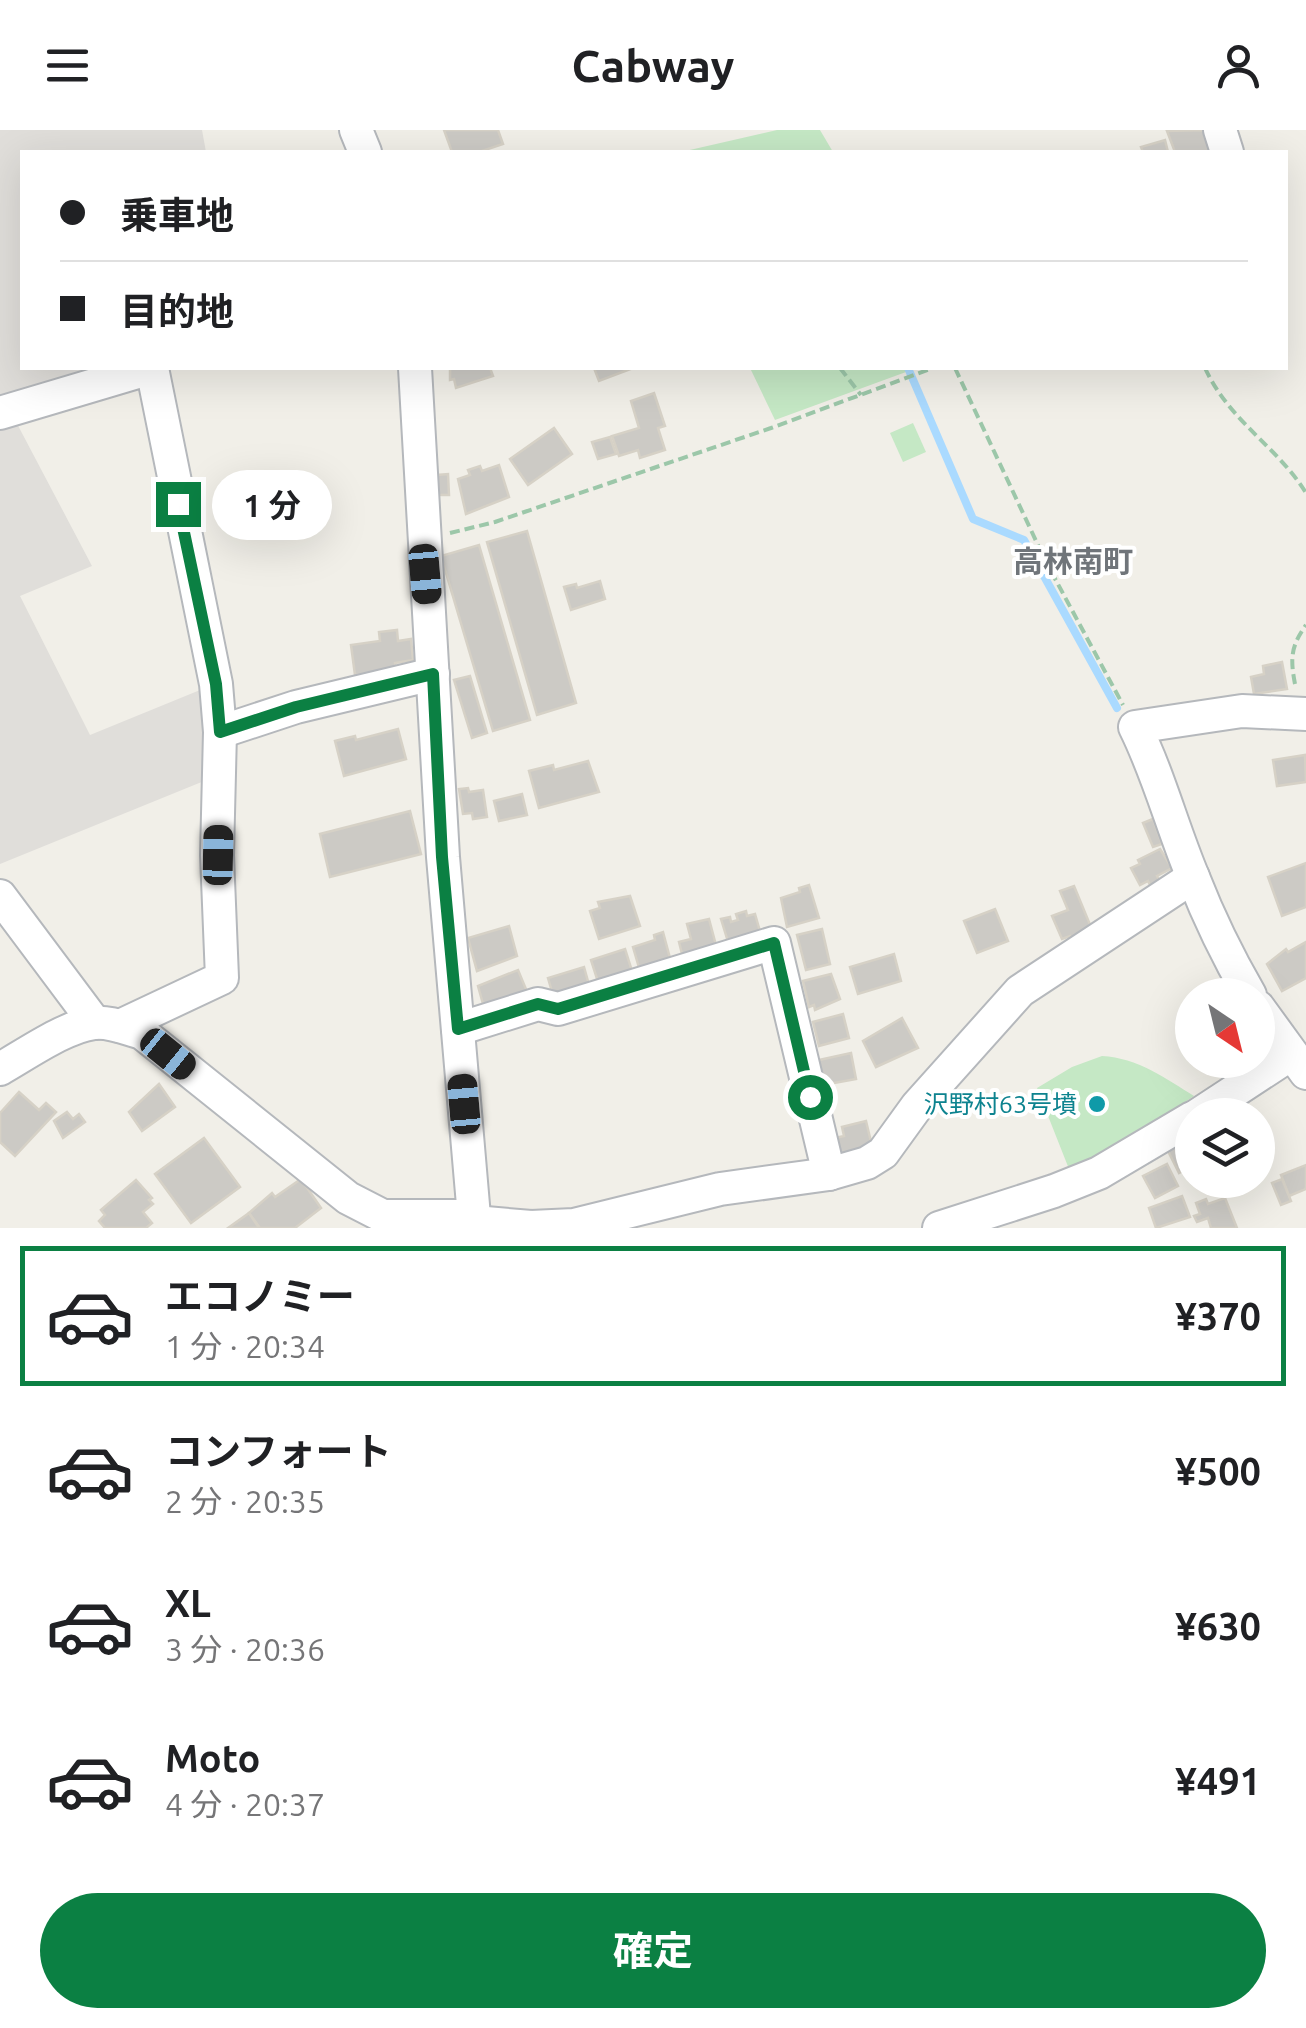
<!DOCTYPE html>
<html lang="ja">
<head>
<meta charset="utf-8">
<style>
	:root { --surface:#fff; --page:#f2f2f2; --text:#202124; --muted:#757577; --line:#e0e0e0; --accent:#0b8043 }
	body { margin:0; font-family:Ubuntu,"Noto Sans JP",sans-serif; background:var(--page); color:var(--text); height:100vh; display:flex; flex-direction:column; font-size:38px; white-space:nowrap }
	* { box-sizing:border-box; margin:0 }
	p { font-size:32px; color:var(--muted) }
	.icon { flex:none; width:55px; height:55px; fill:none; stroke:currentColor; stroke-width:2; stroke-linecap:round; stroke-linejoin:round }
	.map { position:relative; height:1098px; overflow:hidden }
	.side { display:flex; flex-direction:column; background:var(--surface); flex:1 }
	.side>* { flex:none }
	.banner { position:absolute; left:20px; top:20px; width:1268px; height:220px; border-radius:0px; box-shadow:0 10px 40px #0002; display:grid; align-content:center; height:220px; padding:0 40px; background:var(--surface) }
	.needle { width:65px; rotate:145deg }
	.buttons { position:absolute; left:1175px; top:848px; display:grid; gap:20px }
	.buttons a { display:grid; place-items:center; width:100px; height:100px; border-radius:50%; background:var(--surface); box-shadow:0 10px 40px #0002; font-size:50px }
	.end { position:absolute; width:45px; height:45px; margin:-22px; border:12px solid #0b8043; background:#fff; box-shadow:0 0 0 5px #fff }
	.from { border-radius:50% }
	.bubble { position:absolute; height:70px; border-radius:35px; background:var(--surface); box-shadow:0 10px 40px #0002; font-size:32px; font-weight:700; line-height:70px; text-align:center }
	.car { position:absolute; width:30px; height:60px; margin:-30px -15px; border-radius:12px; box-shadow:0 0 8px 2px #0007; background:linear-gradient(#222 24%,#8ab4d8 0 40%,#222 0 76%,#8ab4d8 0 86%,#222 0) }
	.banner b { display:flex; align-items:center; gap:35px; height:95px; font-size:38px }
	.banner b+b { border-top:2px solid var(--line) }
	.banner i { width:25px; height:25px; background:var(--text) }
	ul { padding:18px 0 0; list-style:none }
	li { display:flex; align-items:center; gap:30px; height:140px; margin:0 20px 15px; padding:0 20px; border:5px solid transparent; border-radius:0px }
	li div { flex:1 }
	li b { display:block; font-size:38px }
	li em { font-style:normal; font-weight:700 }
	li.current { border-color:var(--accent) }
	li>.icon { width:90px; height:90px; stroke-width:1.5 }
	.action { display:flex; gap:20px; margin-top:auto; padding:20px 40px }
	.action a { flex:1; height:115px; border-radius:60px; background:var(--accent); color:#fff; font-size:40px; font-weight:700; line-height:115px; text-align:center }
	header { display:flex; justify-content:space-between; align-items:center; height:130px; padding:0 40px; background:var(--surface); font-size:45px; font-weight:700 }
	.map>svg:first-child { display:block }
</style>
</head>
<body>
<header><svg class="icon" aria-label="menu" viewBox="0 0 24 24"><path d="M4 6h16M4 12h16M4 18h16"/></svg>Cabway<svg class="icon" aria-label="person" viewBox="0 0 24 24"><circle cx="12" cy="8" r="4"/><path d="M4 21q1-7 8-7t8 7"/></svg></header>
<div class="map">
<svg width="1306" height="1098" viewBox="0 0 1306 1098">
	<rect width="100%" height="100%" fill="#f1efe8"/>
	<g fill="#e0deda">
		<path d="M0,0H202L206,22H22V238H116L0,274Z"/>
		<path d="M14,288L92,436L20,466L90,605L205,558L209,649L0,734V293Z"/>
	</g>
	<g fill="#c5e8c5">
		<path d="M777,0H820L833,22H681Z"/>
		<path d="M750,238H904L906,242L775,290Z"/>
		<path d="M913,293L926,322L903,332L890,303Z"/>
		<path d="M1102,926C1138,928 1165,948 1194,966L1117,1017L1069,1039L1037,958L1072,937Z"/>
	</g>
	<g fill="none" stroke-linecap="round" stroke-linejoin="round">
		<path stroke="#aadaff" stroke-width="8" d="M908,238L973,389L1024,410L1117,578"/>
	</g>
	<g fill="#cccac5" stroke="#d6d1c6" stroke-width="2.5">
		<path d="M444,0H498L503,14L479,22H452Z"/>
		<path d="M1205,0L1213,22H1175L1167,1Z"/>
		<path d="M1165,10L1168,22H1143L1141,17Z"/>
		<path d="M450,238H490L493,246L456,258L454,249L450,250Z"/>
		<path d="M594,238H633L599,251Z"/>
		<path d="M654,263L665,296L658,298L665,320L640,328L638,320L619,326L612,306L639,298L631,271Z"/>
		<path d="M554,298L572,324L528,355L510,329Z"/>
		<path d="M610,307L616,324L598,329L592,312Z"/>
		<path d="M499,335L509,367L466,384L458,349L470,345L468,340L480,336L482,341Z"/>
		<path d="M448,344L449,365H438L437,345Z"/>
		<path d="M527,401L576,573L537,585L487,412Z"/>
		<path d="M479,415L530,590L493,601L441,426Z"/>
		<path d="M600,451L605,469L571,480L564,457L576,454L577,458Z"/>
		<path d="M397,500L398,511L411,509L413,530L395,533L396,543L363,547V544L355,545L351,515L380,511L379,502Z"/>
		<path d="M1282,532L1287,559L1254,564L1251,547L1264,544L1263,536Z"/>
		<path d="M470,546L487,603L472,608L454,550Z"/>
		<path d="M398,599L406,629L344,646L335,611L355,606L356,610Z"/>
		<path d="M1305,625L1306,652L1277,656L1273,630Z"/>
		<path d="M588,631L599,662L539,678L529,641L553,635L554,640Z"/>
		<path d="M468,658L469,662L483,660L487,687L473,689L472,683L463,684L459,659Z"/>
		<path d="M522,664L527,685L499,691L494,671Z"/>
		<path d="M410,681L421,724L330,747L320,704Z"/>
		<path d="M1153,689L1162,714L1153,717L1143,693Z"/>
		<path d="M1160,719L1172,738L1157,746L1160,752L1151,757L1148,751L1140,755L1131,738L1140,734L1138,730Z"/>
		<path d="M1306,733V777L1282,786L1268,747Z"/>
		<path d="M809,755L819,788L787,797L781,768L800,762L799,758Z"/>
		<path d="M1074,756L1091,797L1080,802L1083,808L1073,812L1070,806L1062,809L1052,786L1068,780L1060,761Z"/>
		<path d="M630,766L640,796L599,809L590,781L600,778L598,772Z"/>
		<path d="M995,779L1008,811L977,823L964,791Z"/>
		<path d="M746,781L747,786L755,784L761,805L729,815L721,789L730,787L731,792L738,790L736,784Z"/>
		<path d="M709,789L717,819L683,828L679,812L691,809L687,794Z"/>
		<path d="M509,796L517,826L477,841L468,808Z"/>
		<path d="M822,799L830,834L806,840L797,805Z"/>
		<path d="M663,802L671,832L640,841L633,817L655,810L654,805Z"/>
		<path d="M1306,812V848L1282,861L1267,834L1286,819L1288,822Z"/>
		<path d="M625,819L632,841L599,855L591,830Z"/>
		<path d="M894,824L901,851L858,864L850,837Z"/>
		<path d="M584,837L589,855L553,865L548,848Z"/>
		<path d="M518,840L528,864L485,881L478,856Z"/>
		<path d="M831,844L840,869L815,880L814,875L809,877L803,851Z"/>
		<path d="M843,884L849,908L819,916L813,892Z"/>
		<path d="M902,888L918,918L876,937L863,911Z"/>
		<path d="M851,923L856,949L823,955L819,930Z"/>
		<path d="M159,954L175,977L142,1001L129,982Z"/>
		<path d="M19,962L39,980L46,973L56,982L15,1026L0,1012V983Z"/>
		<path d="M67,982L73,989L79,984L85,992L63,1008L54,991Z"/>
		<path d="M866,991L873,1020L835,1030V1008L844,1006L842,997Z"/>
		<path d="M1192,1003V1036L1179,1043L1166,1017Z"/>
		<path d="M204,1008L240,1057L191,1093L155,1044Z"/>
		<path d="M1167,1034L1178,1056L1155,1068L1143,1046Z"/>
		<path d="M1306,1035V1059L1289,1066L1281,1045Z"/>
		<path d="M301,1049L321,1078L295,1098H260L249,1083L272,1063L275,1067Z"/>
		<path d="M1282,1049L1291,1071L1281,1075L1272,1053Z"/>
		<path d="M136,1050L152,1068L149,1070L153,1074L143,1082L152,1093L146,1098H105L99,1091L105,1085L101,1080Z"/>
		<path d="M1182,1066L1190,1087L1156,1098L1149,1078Z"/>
		<path d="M1225,1068L1237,1098H1211L1208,1088L1197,1092L1194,1086L1200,1084L1196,1073L1206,1069L1208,1074Z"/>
		<path d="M249,1083L259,1098H228Z"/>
	</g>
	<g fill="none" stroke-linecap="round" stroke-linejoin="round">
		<defs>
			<g id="minor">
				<path d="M356,0L365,22"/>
				<path d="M1220,0L1227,22"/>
				<path d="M415,238L443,727L475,1098"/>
				<path d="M0,283L151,238"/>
				<path d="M220,602L296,577L433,544"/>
				<path d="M0,766L95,893"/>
				<path d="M1250,865C1228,827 1209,788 1193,747C1172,697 1159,645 1135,597L1242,581L1306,584"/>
				<path d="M1258,877L1306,943"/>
				<path d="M120,896L222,848L217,725L220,602L216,554L152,238"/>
				<path d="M458,899L538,874L558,879L774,813L829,1044"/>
				<path d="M0,939C25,925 66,896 94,893C110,891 127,899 142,903L348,1068L383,1086H474"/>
				<path d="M1198,985L1291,924"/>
				<path d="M474,1092L531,1097L574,1095L720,1059L829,1044L867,1033L883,1023L917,976L1020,861L1193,747"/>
				<path d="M939,1098L1054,1061L1099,1043L1192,988"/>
			</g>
		</defs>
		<use href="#minor" stroke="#b5b8bc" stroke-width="36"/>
		<g stroke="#9cc7a9" stroke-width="4" stroke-dasharray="10 5" stroke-linecap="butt">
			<path d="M840,238L861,265"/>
			<path d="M955,238L1045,430L1123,575"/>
			<path d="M1205,238C1230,292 1277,316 1306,363"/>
			<path d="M450,403L495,392L771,298L933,238"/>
			<path d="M1295,554C1290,528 1291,516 1306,495"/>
		</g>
		<use href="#minor" stroke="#fff" stroke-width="32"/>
	</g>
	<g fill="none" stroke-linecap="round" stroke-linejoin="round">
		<path stroke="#0b8043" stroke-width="12" d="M178,374L216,554L220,602L296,577L433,544L442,727L458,899L538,874L558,879L774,813L810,967"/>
	</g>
	<circle fill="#0f9aa8" stroke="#fff" stroke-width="4" cx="1097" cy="974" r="10"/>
	<g text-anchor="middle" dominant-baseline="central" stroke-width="8" stroke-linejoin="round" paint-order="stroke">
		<g font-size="25" fill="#0d838f" stroke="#fff" text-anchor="end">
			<text x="1077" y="974">沢野村63号墳</text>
		</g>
		<g font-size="30" font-weight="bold" fill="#70757a" stroke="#fff">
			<text x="1073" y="431">高林南町</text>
		</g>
	</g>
</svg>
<div class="buttons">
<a><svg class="needle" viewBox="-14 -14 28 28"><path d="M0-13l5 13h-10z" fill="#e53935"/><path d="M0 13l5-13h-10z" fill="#757577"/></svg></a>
<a><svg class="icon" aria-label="layers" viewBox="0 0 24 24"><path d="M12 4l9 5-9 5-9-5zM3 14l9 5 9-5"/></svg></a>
</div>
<i class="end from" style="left:810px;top:967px"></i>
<i class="end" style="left:178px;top:374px"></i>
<div class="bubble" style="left:212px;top:340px;width:120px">1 分</div>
<i class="car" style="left:425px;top:444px;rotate:175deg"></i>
<i class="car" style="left:218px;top:725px;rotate:1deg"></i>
<i class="car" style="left:168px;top:924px;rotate:129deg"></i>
<i class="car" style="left:464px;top:974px;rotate:355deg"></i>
<div class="banner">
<b><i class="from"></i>乗車地</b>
<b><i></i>目的地</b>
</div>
</div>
<section class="side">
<ul>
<li class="current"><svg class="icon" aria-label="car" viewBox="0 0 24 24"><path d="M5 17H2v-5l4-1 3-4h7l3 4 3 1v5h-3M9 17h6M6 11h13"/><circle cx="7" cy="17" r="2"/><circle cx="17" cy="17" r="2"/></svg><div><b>エコノミー</b><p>1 分 · 20:34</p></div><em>¥370</em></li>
<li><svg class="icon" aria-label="car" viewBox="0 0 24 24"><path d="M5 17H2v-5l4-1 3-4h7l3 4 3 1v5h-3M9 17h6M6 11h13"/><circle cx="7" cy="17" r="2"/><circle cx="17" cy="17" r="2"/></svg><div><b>コンフォート</b><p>2 分 · 20:35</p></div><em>¥500</em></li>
<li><svg class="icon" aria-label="car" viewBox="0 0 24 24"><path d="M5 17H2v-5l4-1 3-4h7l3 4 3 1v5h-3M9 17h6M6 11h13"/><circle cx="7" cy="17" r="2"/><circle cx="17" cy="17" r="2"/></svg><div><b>XL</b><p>3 分 · 20:36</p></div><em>¥630</em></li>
<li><svg class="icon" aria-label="car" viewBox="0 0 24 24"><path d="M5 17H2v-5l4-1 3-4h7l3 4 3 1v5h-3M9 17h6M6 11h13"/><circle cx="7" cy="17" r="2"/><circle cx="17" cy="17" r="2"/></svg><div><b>Moto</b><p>4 分 · 20:37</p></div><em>¥491</em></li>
</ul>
<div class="action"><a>確定</a></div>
</section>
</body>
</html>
